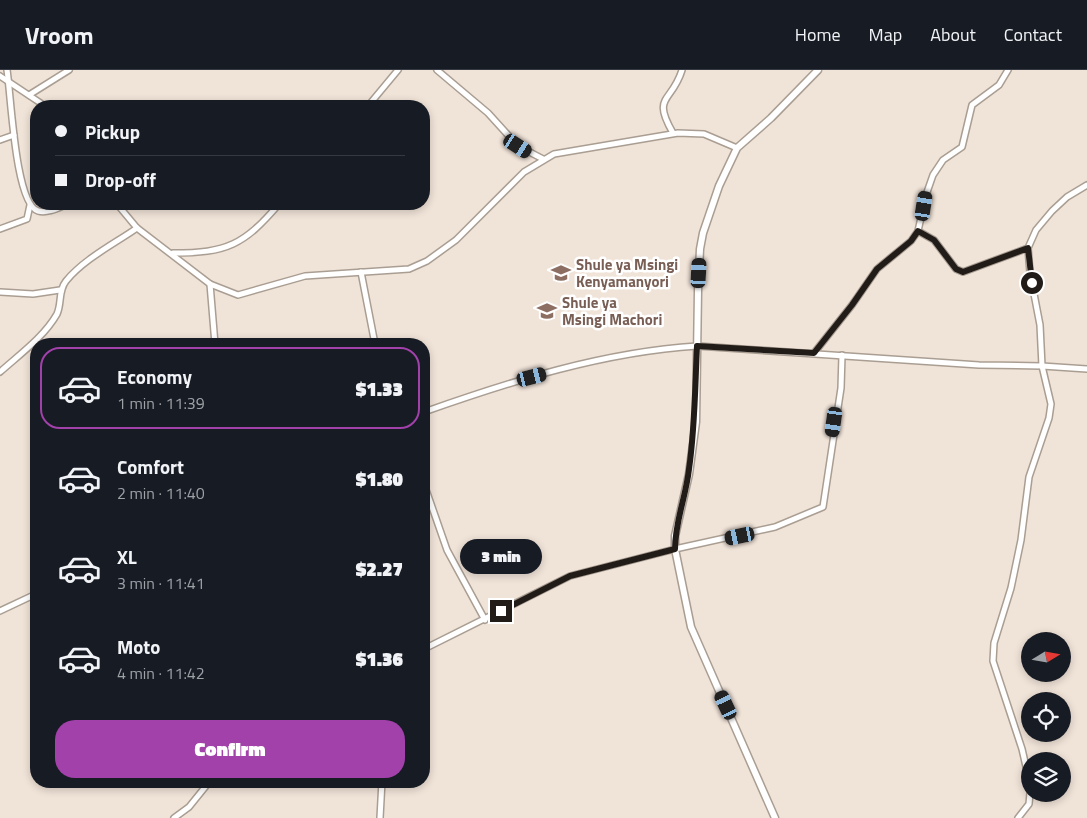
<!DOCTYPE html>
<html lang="en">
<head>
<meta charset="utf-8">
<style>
	:root { --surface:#171b24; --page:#20242c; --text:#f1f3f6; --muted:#9ea1a6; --line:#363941; --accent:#a141a9 }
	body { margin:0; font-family:"Titillium Web",sans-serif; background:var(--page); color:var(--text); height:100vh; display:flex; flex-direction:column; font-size:19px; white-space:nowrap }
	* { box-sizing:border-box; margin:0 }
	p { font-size:16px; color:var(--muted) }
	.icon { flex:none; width:28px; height:28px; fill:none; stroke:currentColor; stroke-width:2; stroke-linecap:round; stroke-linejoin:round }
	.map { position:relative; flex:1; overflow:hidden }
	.sheet { position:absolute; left:30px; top:268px; width:400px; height:450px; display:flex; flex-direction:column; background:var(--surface); border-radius:20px; box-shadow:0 2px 8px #0003 }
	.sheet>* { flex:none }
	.top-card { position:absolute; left:30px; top:30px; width:400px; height:110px; border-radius:20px; box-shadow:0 2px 8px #0003; display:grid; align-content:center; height:110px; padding:0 25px; background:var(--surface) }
	.needle { width:32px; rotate:79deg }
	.buttons { position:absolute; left:1021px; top:562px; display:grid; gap:10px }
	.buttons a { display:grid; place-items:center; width:50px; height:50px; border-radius:50%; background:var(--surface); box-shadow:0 2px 8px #0003; font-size:25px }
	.end { position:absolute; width:22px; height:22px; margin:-11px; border:6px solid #211c18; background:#fff; box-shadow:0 0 0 2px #fff }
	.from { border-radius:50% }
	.bubble { position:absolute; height:35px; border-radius:18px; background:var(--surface); box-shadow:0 2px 8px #0003; font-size:16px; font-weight:800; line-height:35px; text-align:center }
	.car { position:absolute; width:15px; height:30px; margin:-15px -8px; border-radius:6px; box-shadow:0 0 4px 1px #0007; background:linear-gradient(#222 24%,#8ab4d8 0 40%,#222 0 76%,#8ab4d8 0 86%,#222 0) }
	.top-card b { display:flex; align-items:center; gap:18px; height:48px; font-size:19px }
	.top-card b+b { border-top:1px solid var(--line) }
	.top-card i { width:12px; height:12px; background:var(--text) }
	ul { padding:9px 0 0; list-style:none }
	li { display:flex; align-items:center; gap:15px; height:82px; margin:0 10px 8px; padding:0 15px; border:2px solid transparent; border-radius:20px }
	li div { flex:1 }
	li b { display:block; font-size:19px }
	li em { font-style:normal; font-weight:800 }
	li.active { border-color:var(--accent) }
	li>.icon { width:45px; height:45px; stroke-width:1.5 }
	.cta { display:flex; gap:10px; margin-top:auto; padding:10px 25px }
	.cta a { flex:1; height:58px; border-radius:20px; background:var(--accent); color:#fff; font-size:20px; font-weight:800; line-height:58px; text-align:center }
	header { display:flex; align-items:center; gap:30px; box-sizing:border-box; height:70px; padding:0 25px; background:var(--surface); border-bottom:1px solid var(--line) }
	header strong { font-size:24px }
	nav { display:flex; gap:28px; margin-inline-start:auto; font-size:18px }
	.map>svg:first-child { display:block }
</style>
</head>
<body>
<header>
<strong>Vroom</strong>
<nav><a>Home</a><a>Map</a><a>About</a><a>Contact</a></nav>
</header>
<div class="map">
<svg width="1087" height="748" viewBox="0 0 1087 748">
	<rect width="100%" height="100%" fill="#f0e3d8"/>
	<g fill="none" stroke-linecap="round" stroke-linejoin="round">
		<defs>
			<g id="minor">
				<path d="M7,0C11,24 15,134 38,141C48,144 60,137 68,134"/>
				<path d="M437,0L488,43L518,76L543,89"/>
				<path d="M0,6L45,36"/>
				<path d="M29,25L69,0"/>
				<path d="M368,36L398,0"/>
				<path d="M673,63C651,25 672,33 682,0"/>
				<path d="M0,70L14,65"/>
				<path d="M117,134L137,158L210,214L238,225L305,206L409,199L427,191L456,170L524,102L554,84L678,63L704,64L737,78"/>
				<path d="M0,159L27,149L30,135"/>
				<path d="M918,161L934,170L956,199L963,202L1028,178"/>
				<path d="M173,183C227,183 244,175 279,134"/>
				<path d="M361,202L375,274"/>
				<path d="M210,214L215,274"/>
				<path d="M0,222L33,224L60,220"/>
				<path d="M814,283L852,235L877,199L911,171L918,161L926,125L933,105L943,90L962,77L972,35L999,15L1008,0"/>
				<path d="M0,302C19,285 44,267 57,244C62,233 58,221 66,211C84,189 114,174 137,158"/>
				<path d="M424,342C512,311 603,282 697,276L979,295L1042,296L1087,299"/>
				<path d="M424,414L447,480L485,550"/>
				<path d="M0,541L36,524"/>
				<path d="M424,579L570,506L675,479L775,457L823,437L841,318L842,285"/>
				<path d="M1030,714L1022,679L993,591L994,573L1011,518L1021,470L1029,407L1049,348L1051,334L1042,296L1040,255L1030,203L1028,178L1036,160L1052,141L1067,127L1087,115"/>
				<path d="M174,748L189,737L210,711"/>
				<path d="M380,748L382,711"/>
				<path d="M1018,748L1029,734L1030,723"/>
			</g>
			<path id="tertiary" d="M775,748L691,557L675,479V466L689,404L696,352L698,221L700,179L703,163L719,116L737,78L771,48L818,0"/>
		</defs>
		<use href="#minor" stroke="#aa9e93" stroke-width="8"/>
		<use href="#tertiary" stroke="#aa9e93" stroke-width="9"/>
		<use href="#minor" stroke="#fff" stroke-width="5"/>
		<use href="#tertiary" stroke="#fff" stroke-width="6"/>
	</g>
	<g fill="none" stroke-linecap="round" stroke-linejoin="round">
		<path stroke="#211c18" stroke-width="6" d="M501,541L570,506L675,479C675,451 686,427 689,399C695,358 695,317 697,276L814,283L852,235L877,199L911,171L918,161L934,170L956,199L963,202L1028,178L1032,213"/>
	</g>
	<defs>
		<symbol id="school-bare" viewBox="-9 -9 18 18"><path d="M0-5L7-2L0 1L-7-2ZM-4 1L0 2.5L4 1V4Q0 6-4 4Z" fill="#8d6e63" stroke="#fff" stroke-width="2.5" paint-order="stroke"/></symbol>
	</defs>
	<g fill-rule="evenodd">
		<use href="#school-bare" x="547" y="189" width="28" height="28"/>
		<use href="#school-bare" x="533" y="227" width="28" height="28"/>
	</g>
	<g text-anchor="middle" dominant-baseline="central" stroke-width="5" stroke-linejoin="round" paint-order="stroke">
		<g font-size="15" font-weight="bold" fill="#785e54" stroke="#fff" text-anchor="start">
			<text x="576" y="194">Shule ya Msingi<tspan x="576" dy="17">Kenyamanyori</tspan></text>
			<text x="562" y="232">Shule ya<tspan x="562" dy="17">Msingi Machori</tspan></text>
		</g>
	</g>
</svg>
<div class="buttons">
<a><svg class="needle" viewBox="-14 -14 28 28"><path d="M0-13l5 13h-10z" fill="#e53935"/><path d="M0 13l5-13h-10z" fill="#9ea1a6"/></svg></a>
<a><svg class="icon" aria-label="locate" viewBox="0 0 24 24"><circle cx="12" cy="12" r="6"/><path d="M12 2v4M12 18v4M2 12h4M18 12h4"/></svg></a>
<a><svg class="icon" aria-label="layers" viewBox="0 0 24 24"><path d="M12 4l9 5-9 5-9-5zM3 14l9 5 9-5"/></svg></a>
</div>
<i class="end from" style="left:1032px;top:213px"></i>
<i class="end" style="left:501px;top:541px"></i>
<div class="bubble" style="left:460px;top:469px;width:82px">3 min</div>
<i class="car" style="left:518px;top:76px;rotate:123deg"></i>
<i class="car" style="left:924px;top:136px;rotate:9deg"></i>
<i class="car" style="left:699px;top:203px;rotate:3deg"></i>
<i class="car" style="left:532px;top:307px;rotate:76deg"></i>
<i class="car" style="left:834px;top:352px;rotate:188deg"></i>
<i class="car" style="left:740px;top:466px;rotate:258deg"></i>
<i class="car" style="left:726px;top:635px;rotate:335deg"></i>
<div class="top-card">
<b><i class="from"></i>Pickup</b>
<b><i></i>Drop-off</b>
</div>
<section class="sheet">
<ul>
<li class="active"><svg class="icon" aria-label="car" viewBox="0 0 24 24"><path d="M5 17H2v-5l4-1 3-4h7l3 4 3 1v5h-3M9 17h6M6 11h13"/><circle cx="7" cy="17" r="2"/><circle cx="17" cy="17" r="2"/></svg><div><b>Economy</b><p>1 min · 11:39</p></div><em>$1.33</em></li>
<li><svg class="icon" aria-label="car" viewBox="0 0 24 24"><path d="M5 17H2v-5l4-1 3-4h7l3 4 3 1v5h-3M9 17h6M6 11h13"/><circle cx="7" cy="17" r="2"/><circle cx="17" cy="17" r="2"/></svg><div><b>Comfort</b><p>2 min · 11:40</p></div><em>$1.80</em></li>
<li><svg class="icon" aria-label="car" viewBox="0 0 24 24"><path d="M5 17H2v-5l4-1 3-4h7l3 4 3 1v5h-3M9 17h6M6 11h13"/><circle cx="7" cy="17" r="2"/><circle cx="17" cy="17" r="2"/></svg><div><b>XL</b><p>3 min · 11:41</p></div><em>$2.27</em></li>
<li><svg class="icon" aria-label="car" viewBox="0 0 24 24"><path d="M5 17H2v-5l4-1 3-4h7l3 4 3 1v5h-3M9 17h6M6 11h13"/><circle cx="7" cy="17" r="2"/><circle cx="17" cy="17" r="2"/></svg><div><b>Moto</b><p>4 min · 11:42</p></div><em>$1.36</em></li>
</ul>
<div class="cta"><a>Confirm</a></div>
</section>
</div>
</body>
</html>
